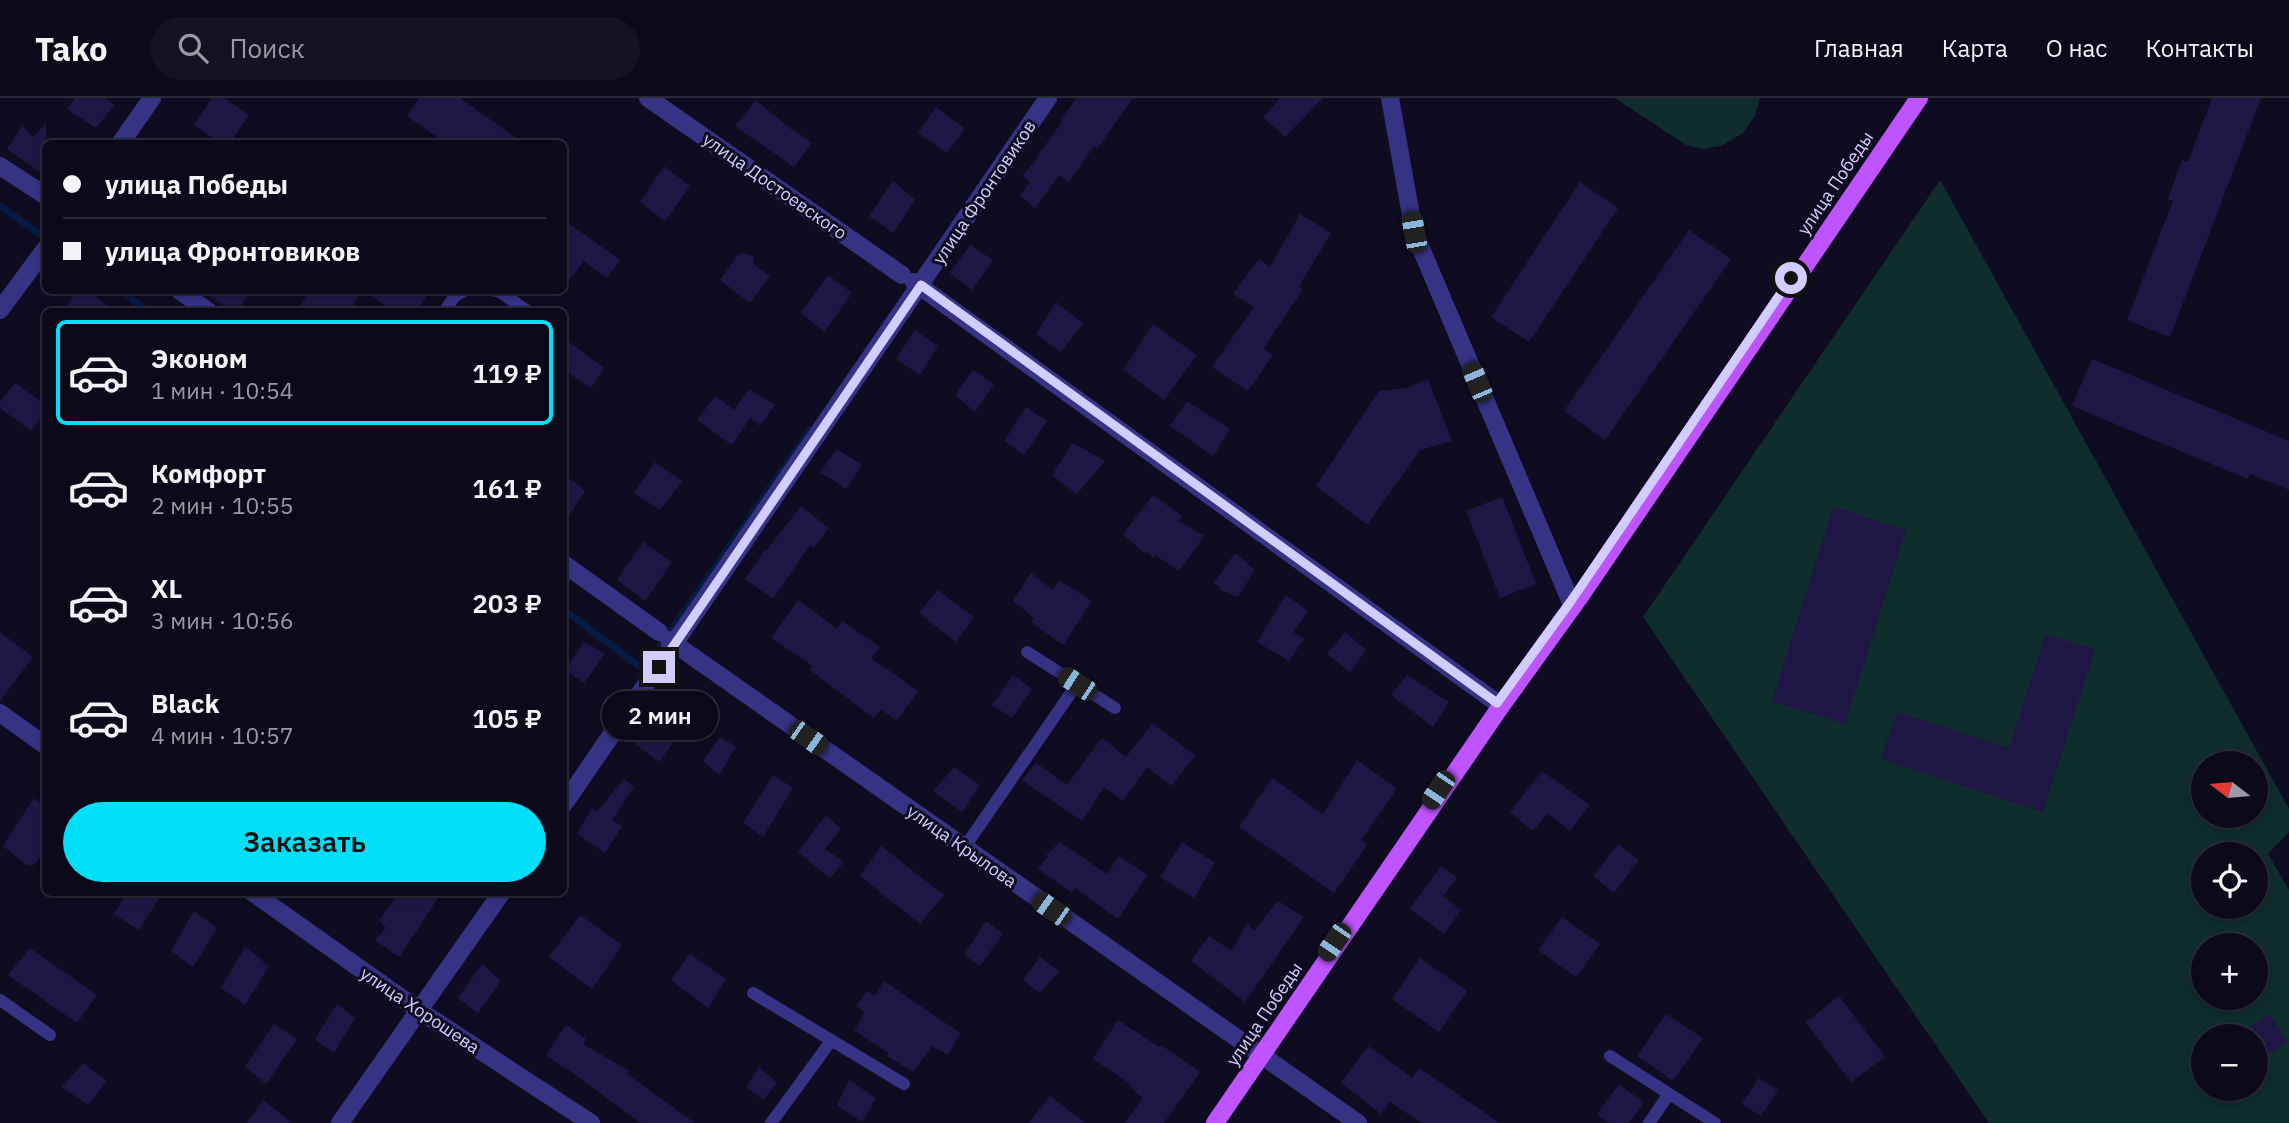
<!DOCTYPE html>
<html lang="ru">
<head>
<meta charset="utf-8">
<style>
	:root { --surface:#0b091a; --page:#141223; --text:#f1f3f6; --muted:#9a9aa2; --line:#2b2a39; --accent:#00dff8 }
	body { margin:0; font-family:"IBM Plex Sans",sans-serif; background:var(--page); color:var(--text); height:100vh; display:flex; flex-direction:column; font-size:26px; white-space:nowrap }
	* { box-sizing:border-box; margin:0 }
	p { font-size:23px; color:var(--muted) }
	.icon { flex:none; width:38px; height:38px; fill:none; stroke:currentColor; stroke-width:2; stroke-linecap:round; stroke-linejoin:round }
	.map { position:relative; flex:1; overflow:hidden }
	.drawer { position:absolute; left:42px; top:210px; width:525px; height:588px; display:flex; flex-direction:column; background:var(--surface); border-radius:10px; box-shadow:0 4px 10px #0003,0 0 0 2px var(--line) }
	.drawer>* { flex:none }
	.guide { position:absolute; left:42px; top:42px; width:525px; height:154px; border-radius:10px; box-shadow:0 4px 10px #0003,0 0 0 2px var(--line); display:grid; align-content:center; height:154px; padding:0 21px; background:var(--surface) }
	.needle { width:46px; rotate:286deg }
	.fabs { position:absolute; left:2191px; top:653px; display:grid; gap:14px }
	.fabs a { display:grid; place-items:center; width:77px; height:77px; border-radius:50%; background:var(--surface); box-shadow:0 4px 10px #0003,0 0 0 2px var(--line); font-size:35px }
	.end { position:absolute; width:32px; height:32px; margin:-16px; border:9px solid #d3cdff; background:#111; box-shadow:0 0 0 4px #111 }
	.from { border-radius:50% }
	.bubble { position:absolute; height:49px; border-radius:24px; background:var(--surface); box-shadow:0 4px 10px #0003,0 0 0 2px var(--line); font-size:23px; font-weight:600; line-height:49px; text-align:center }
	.car { position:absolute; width:21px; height:42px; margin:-21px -10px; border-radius:9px; box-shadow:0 0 5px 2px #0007; background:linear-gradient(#222 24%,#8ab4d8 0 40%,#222 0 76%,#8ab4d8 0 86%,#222 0) }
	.guide b { display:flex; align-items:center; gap:24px; height:66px; font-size:26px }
	.guide b+b { border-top:2px solid var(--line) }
	.guide i { width:18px; height:18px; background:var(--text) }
	ul { padding:12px 0 0; list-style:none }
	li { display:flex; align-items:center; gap:21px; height:105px; margin:0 14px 10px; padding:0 7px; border:4px solid transparent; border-radius:10px }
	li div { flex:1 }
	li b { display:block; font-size:26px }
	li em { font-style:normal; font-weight:600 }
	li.active { border-color:var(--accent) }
	li>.icon { width:63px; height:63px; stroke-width:1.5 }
	.button { display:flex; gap:14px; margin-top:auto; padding:14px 21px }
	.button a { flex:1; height:80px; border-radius:42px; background:var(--accent); color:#111; font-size:28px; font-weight:600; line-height:80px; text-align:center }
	header { display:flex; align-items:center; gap:42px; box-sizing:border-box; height:98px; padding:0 35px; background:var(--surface); border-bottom:2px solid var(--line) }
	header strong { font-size:33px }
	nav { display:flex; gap:38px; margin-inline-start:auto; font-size:24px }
	.search { width:490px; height:63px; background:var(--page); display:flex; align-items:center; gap:18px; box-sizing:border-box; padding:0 24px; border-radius:38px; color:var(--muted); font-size:26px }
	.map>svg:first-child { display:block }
</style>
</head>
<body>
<header>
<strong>Tako</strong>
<div class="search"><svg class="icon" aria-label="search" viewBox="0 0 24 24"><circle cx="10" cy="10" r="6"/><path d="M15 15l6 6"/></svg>Поиск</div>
<nav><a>Главная</a><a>Карта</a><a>О нас</a><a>Контакты</a></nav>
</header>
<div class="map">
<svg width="2289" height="1025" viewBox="0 0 2289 1025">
	<rect width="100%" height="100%" fill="#0f0c22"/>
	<g fill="#0e2d2c" fill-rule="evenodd">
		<path d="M1615,0H1760L1755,18L1743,35L1721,48L1703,51L1686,47Z"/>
		<path d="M1940,82L2289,711V734L2268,756L2289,792V1025H1989L1643,519ZM2203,665H2256V718H2203ZM2203,756H2256V808H2203ZM2203,847H2256V900H2203ZM2203,938H2256V990H2203Z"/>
	</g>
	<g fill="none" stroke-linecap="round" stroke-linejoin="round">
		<g stroke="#051b42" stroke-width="7">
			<path d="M0,108L46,140"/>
			<path d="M120,192L149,214"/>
			<path d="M564,512L644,572L810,332"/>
		</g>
	</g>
	<g fill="#201645">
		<path d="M75,0H105L114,7L96,30L67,11Z"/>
		<path d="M212,0H224L249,17L229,46H221L194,27Z"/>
		<path d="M419,0H460L525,46H447L407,18Z"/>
		<path d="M1077,0H1133L1097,51L1094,48L1069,84L1059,77L1035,110L1020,98L1030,84L1022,78L1037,61L1036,60L1062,24L1060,22Z"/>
		<path d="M1280,0H1323L1285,39L1263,19Z"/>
		<path d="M2212,0H2261L2170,239L2127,222L2173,103L2168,101L2182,62L2188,64Z"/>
		<path d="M756,2L792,32L793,31L812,45L794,69L735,28Z"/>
		<path d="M936,9L965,31L947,55L918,35Z"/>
		<path d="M46,25V78L7,51L22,28L33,39Z"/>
		<path d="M664,68L690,88L665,123L640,104Z"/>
		<path d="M893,83L915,102L893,135L869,118Z"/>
		<path d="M1580,84L1618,110L1529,244L1491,219Z"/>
		<path d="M1300,116L1331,135L1299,188L1303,191L1263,251L1273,257L1248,293L1212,269L1254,209L1233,196L1259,161L1270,169Z"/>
		<path d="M564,122L620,162L607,180L584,163L564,189Z"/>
		<path d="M1689,132L1731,161L1605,342L1564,313Z"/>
		<path d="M970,147L993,162L972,192L950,175Z"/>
		<path d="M742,155L753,158L754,167L770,178L750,205L720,182L738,157Z"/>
		<path d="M828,177L852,195L824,234L801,215Z"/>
		<path d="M76,192H89L114,214H63Z"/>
		<path d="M201,192H251L237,214H233Z"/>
		<path d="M310,192H350L359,198L349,214H296Z"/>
		<path d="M363,192H430L417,214H395Z"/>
		<path d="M1056,204L1083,225L1061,254L1036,236Z"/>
		<path d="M1153,226L1197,257L1164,302L1123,272Z"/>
		<path d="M915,232L938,248L920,277L896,261Z"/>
		<path d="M564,240L604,270L591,290L564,272Z"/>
		<path d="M2092,261L2289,343V392L2250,376L2248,381L2072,308Z"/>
		<path d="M973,272L994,286L975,314L955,297Z"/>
		<path d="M1428,281L1452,343L1420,352L1367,427L1316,388L1379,293L1407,290Z"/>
		<path d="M15,285L46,307V312L31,333L0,310V304Z"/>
		<path d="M749,291L775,307L760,328L750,320L732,347L697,322L715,298L734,312Z"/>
		<path d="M1187,303L1230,331L1213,358L1170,328Z"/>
		<path d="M1026,309L1047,323L1024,357L1004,343Z"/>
		<path d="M1073,345L1105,363L1077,396L1052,377Z"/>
		<path d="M837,351L862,367L846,391L820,374Z"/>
		<path d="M655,364L682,383L660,412L634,395Z"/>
		<path d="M564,376L585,393L564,425Z"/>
		<path d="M1153,397L1182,418L1179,423L1204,438L1179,473L1155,457L1154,460L1146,453L1144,455L1123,436Z"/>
		<path d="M1502,399L1536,486L1500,500L1466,413Z"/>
		<path d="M801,408L829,430L814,450L810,447L773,501L745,481L765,452L766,453Z"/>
		<path d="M1833,409L1906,432L1845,626L1772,603Z"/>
		<path d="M643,444L672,464L645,503L617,482Z"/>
		<path d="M1235,455L1255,472L1238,499L1219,491L1220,489L1214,485Z"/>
		<path d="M1031,475L1053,492L1059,482L1092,503L1063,547L1031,524L1034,520L1013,503Z"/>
		<path d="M938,492L974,519L956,544L919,515Z"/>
		<path d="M1286,497L1308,513L1293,534L1304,541L1289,563L1257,544Z"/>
		<path d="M798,502L837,531L842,523L880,549L871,560L918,593L897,623L881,611L874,620L810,572L813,568L771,540Z"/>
		<path d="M0,534L33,559L0,603Z"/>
		<path d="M1345,534L1366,552L1350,574L1327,556Z"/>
		<path d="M2046,536L2095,552L2043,714L1881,661L1897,614L2009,650Z"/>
		<path d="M584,544L605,556L584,585L565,572Z"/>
		<path d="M1013,577L1032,591L1012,620L992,607Z"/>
		<path d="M1407,577L1449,604L1433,629L1391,597Z"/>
		<path d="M661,600L690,621L659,664L634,645Z"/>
		<path d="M1153,625L1195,658L1171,688L1147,669L1123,703L1104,689L1082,723L1022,682L1036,665L1067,687L1102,640L1126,659Z"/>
		<path d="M720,639L736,649L719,677L703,663Z"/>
		<path d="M1357,662L1397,691L1361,742L1367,747L1334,795L1239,729L1272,680L1323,716Z"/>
		<path d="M954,669L980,687L962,714L933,693Z"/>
		<path d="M1542,673L1590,707L1570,733L1547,715L1533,733L1510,714Z"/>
		<path d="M773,677L793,690L763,739L743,725Z"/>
		<path d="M624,681L634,689L612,722L622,728L605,755L577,736L592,710L597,714Z"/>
		<path d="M34,700L46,709V751L34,767H27L3,748Z"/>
		<path d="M826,717L841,731L825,751L844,764L830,780L798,754Z"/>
		<path d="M1060,744L1107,776L1119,758L1147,777L1118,821L1075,790L1072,795L1038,771L1048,758L1046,757Z"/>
		<path d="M1182,744L1215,765L1194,800L1160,779Z"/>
		<path d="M1618,746L1639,762L1614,795L1593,778Z"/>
		<path d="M881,748L944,797L920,826L860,778Z"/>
		<path d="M1441,768L1457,780L1443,798L1461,812L1444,836L1410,811Z"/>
		<path d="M127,794H163L139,832L114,816Z"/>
		<path d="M400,794H442L399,859L375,842L386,830L379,822Z"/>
		<path d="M1278,803L1304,819L1245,904L1191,863L1209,838L1232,853L1247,825L1254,833Z"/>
		<path d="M194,813L217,830L193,869L171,853Z"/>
		<path d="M580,817L622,847L592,891L549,859Z"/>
		<path d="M1562,819L1600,846L1576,879L1538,852Z"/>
		<path d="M986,823L1003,836L980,868L964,857Z"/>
		<path d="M245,849L269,868L245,907L221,890Z"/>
		<path d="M30,850L97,897L77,925L8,877Z"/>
		<path d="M690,856L726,881L708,910L671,882Z"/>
		<path d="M1040,859L1059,873L1040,895L1023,882Z"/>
		<path d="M1420,860L1467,893L1439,934L1392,901Z"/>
		<path d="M482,866L501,883L478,915L458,900Z"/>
		<path d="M884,883L960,935L948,957L932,948L913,974L887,958L889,956L854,932L865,915L856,908L867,893L874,898Z"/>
		<path d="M1839,898L1885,959L1851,984L1806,924Z"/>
		<path d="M337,906L355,920L334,955L315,941Z"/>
		<path d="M1666,916L1703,940L1673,983L1637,958Z"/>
		<path d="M2270,916L2287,944L2256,963V938H2234Z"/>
		<path d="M1118,922L1159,949L1161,947L1200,974L1164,1025H1125L1143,1000L1130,989L1132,987L1093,961Z"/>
		<path d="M274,926L297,941L266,986L245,969Z"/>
		<path d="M566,927L586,941L583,946L629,973L627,976L695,1025H641L566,970L565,971L546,957Z"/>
		<path d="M1368,948L1412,980L1419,970L1500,1025H1422L1390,1004L1381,1016L1341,985Z"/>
		<path d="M83,965L107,983L88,1007L62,989Z"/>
		<path d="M759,969L777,985L763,1002L746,989Z"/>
		<path d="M1759,980L1778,992L1761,1018L1742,1006Z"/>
		<path d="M849,982L876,1000L862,1024L837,1007Z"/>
		<path d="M1619,986L1644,1005L1629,1025H1609L1597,1016Z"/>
		<path d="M1050,998L1086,1025H1029Z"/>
		<path d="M263,1002L292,1025H247Z"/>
	</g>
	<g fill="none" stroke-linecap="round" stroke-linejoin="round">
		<g stroke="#363385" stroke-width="12">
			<path d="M491,192L500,194L529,214"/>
			<path d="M444,214L455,198L466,192"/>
			<path d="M1027,554L1115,610"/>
			<path d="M964,750L1077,586"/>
			<path d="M753,895L904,986"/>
			<path d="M0,902L50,937"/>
			<path d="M1610,958L1715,1025"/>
			<path d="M771,1025L831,943"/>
			<path d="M1649,1025L1669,996"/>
		</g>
		<g stroke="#363385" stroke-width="18">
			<path d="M648,0L902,177"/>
			<path d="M1390,0L1414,134L1573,509"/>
			<path d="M120,46L152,0"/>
			<path d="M0,68L46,98"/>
			<path d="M914,184L1497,605"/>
			<path d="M179,192L209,214"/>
			<path d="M0,212L46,150"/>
			<path d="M564,466L659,534"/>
			<path d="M669,542L1358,1025"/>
			<path d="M0,615L46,648"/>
			<path d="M564,706L1048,0"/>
			<path d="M252,794L420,913L591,1025"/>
			<path d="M340,1025L502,794"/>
		</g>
		<path stroke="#bf54ff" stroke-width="18" d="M1215,1025L1501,608L1581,497L1919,0"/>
	</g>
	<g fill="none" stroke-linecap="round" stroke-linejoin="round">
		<path stroke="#d3cdff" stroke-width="9" d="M659,569L921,187L1497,605L1571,503L1791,180"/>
	</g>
	<g text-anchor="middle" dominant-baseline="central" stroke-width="6" stroke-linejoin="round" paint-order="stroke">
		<g font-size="18" fill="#d3cdff" stroke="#0f0c22">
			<text transform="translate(1835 85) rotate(-56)">улица Победы</text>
			<text transform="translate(775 88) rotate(35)">улица Достоевского</text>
			<text transform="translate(984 94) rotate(-56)">улица Фронтовиков</text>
			<text transform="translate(962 748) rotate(35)">улица Крылова</text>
			<text transform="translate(420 912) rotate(34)">улица Хорошева</text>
			<text transform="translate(1264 916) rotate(-56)">улица Победы</text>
		</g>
	</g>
</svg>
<div class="fabs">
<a><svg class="needle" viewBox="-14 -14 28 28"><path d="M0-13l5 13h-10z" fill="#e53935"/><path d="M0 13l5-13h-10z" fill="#9a9aa2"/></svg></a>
<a><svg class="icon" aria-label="locate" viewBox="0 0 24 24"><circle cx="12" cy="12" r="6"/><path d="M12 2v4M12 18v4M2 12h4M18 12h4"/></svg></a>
<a>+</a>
<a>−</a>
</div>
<i class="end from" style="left:1791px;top:180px"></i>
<i class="end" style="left:659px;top:569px"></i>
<div class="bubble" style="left:602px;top:593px;width:116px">2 мин</div>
<i class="car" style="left:1414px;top:134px;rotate:350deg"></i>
<i class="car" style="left:1477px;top:284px;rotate:337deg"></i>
<i class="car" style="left:1077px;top:586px;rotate:303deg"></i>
<i class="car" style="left:808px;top:640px;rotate:125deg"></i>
<i class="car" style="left:1438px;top:692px;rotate:214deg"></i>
<i class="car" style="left:1051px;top:811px;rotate:305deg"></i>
<i class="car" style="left:1334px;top:844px;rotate:214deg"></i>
<div class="guide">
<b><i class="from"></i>улица Победы</b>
<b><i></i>улица Фронтовиков</b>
</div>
<section class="drawer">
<ul>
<li class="active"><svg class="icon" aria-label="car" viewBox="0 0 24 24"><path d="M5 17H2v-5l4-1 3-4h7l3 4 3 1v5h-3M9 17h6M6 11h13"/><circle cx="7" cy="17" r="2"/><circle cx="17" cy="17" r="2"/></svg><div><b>Эконом</b><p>1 мин · 10:54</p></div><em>119 ₽</em></li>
<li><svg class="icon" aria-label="car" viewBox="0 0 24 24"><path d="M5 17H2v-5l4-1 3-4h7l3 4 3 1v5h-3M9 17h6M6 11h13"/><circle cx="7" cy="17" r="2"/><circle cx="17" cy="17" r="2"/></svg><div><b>Комфорт</b><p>2 мин · 10:55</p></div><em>161 ₽</em></li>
<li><svg class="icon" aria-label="car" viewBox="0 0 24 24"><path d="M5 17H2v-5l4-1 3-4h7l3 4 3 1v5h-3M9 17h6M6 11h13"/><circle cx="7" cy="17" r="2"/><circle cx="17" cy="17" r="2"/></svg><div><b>XL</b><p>3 мин · 10:56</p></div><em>203 ₽</em></li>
<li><svg class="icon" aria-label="car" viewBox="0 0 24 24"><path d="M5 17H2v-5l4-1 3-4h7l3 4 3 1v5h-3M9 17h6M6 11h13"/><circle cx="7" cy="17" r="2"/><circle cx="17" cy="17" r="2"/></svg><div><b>Black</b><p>4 мин · 10:57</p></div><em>105 ₽</em></li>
</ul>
<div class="button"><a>Заказать</a></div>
</section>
</div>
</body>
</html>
